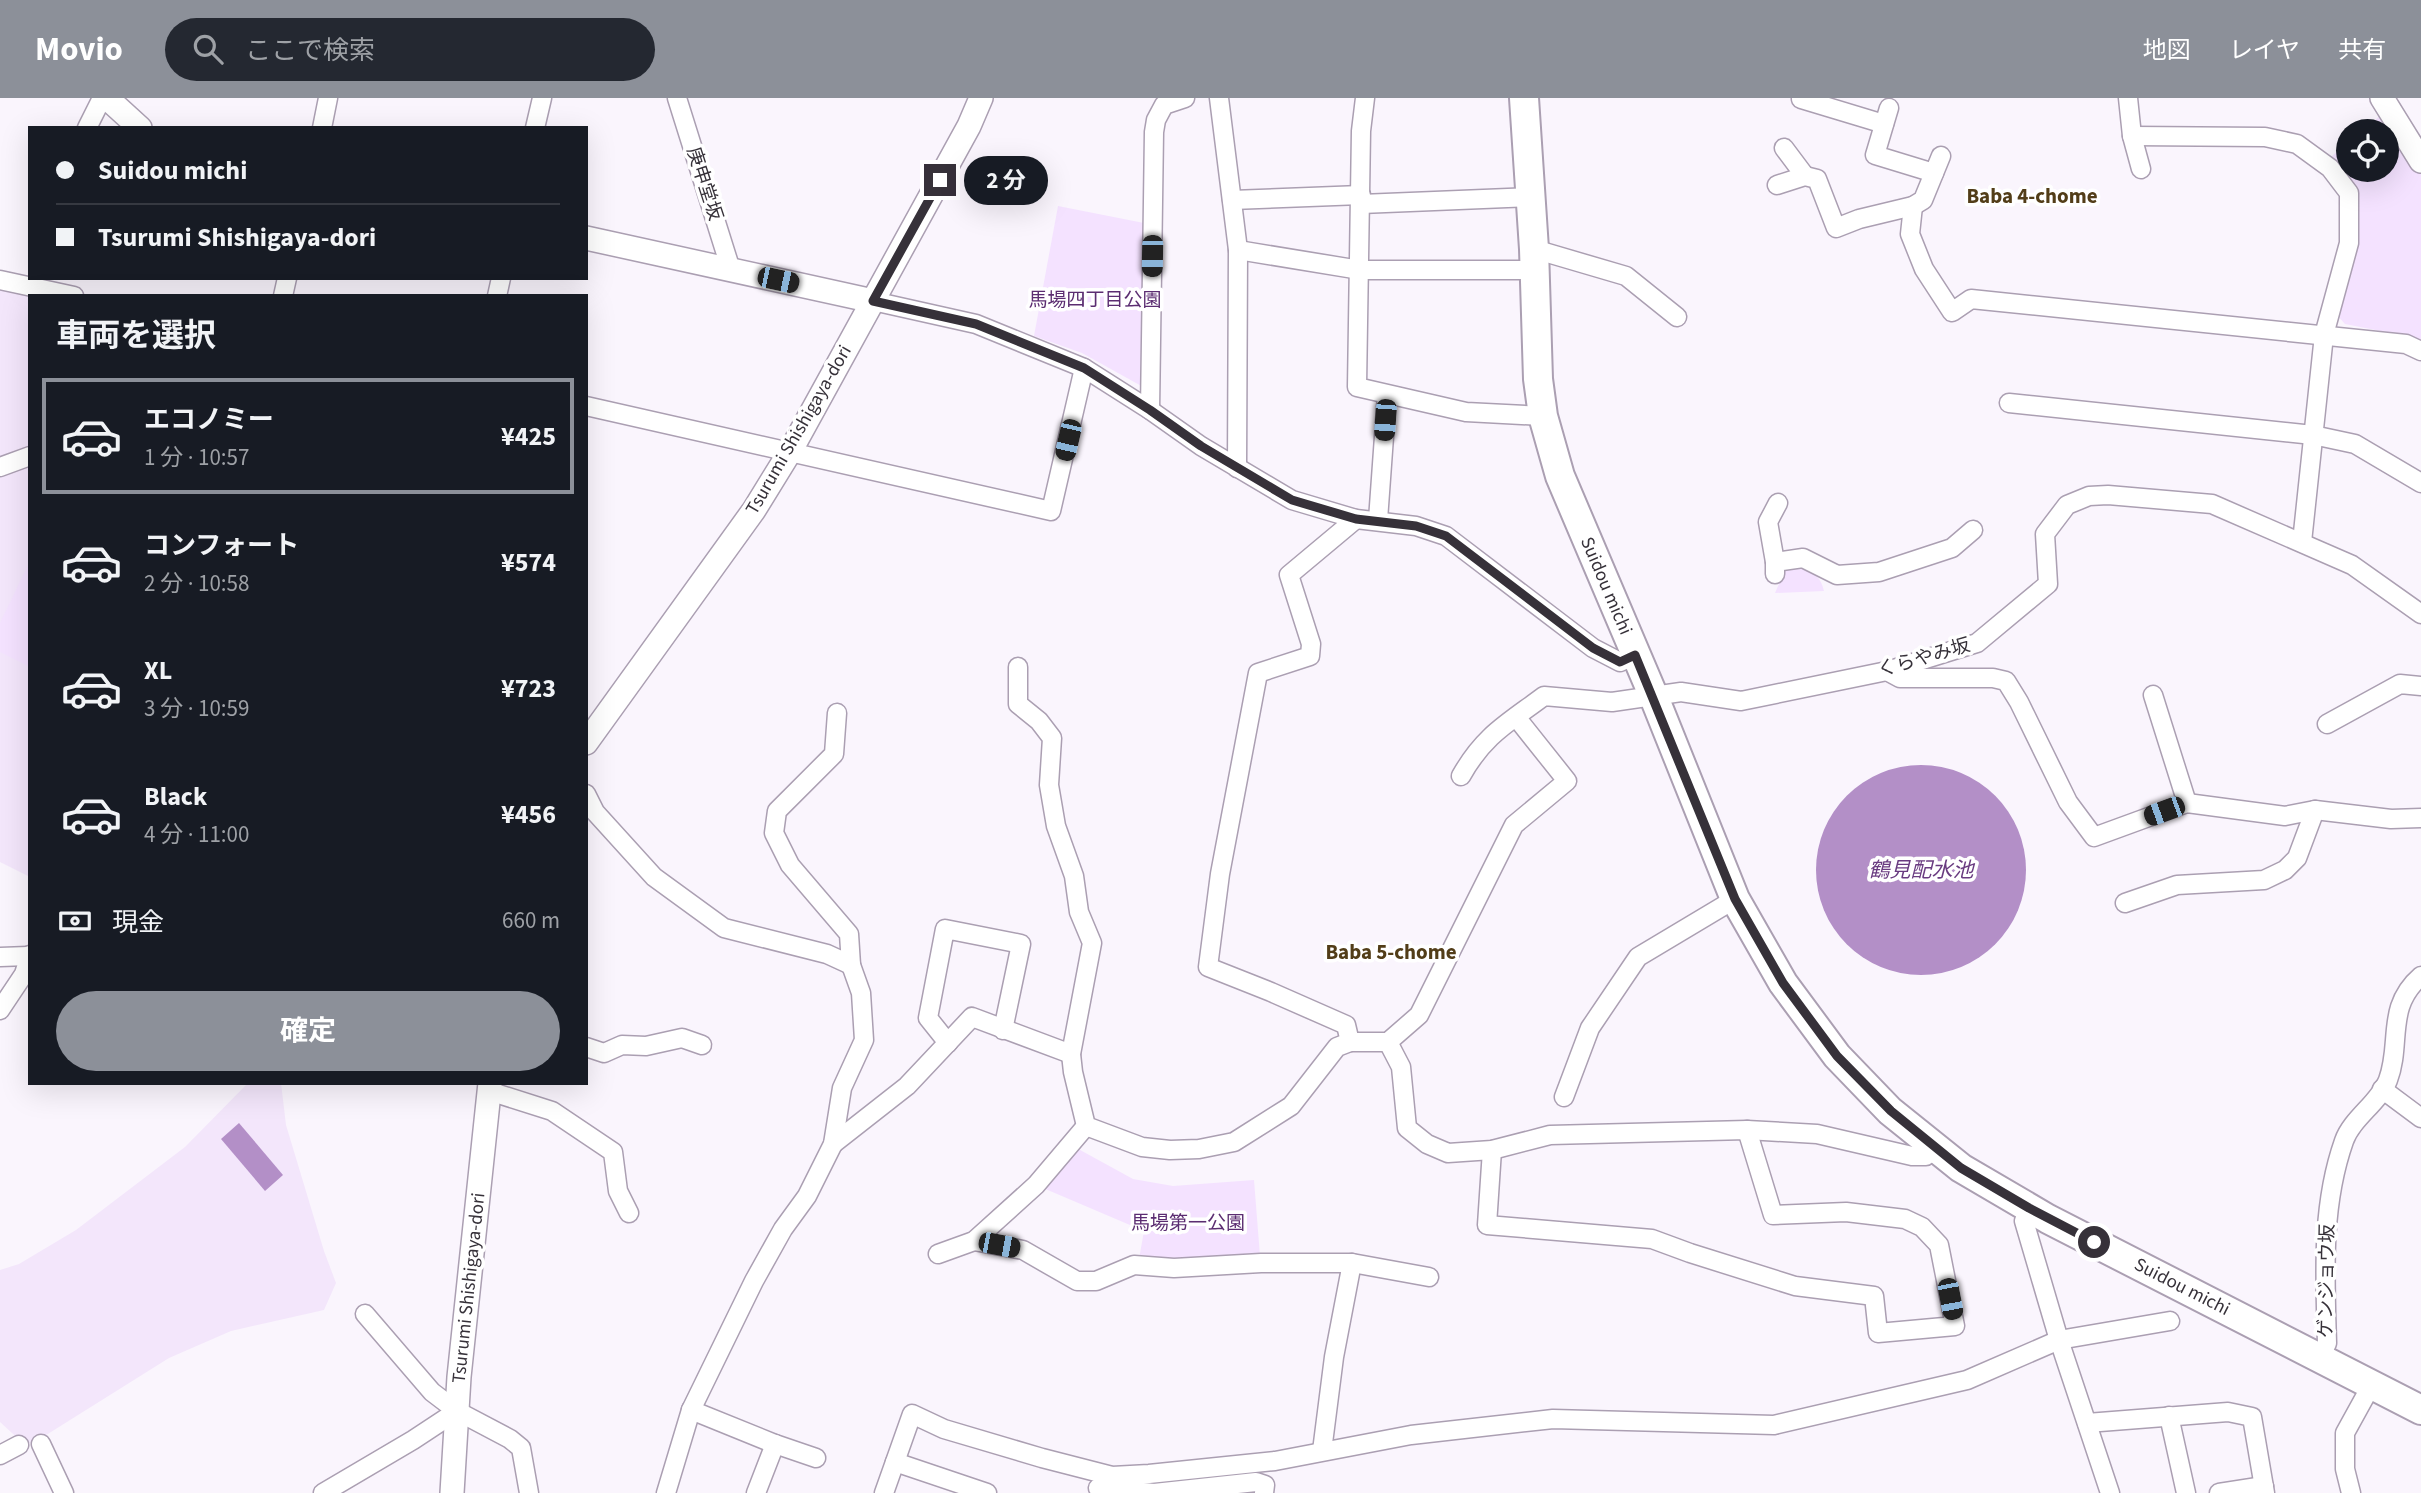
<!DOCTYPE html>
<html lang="ja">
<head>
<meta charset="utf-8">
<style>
	:root { --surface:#171b24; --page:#242831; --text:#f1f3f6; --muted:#9ea1a6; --line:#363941; --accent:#8c9099 }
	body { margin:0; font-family:"Source Sans 3","Noto Sans JP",sans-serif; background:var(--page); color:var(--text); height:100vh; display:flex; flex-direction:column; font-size:26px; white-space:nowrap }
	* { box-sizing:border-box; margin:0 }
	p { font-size:23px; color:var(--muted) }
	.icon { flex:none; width:38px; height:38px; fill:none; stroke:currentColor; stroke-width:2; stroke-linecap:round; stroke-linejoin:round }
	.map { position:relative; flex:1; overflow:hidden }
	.sheet { position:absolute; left:28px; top:196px; width:560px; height:791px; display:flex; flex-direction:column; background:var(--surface); border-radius:0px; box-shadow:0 7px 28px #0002 }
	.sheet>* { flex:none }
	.hud { position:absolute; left:28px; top:28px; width:560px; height:154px; border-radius:0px; box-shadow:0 7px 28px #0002; display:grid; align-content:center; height:154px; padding:0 28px; background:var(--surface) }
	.fabs { position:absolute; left:2336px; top:21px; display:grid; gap:14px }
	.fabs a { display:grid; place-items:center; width:63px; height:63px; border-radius:50%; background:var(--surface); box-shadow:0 7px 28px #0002; font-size:35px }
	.end { position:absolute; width:32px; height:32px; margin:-16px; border:9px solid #363139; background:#fff; box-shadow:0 0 0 4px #fff }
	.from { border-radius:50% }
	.bubble { position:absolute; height:49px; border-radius:24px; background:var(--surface); box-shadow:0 7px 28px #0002; font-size:23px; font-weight:700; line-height:49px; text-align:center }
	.car { position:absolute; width:21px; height:42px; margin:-21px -10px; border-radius:9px; box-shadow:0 0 5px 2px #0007; background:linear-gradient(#222 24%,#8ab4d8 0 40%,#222 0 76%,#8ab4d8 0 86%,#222 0) }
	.hud b { display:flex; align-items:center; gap:24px; height:66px; font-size:26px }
	.hud b+b { border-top:2px solid var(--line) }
	.hud i { width:18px; height:18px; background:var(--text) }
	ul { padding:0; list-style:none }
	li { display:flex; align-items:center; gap:21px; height:116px; margin:0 14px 10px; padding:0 14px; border:4px solid transparent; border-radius:0px }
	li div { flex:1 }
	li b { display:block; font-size:26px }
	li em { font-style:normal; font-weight:700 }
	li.current { border-color:var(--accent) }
	li>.icon { width:63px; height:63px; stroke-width:1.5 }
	h2 { padding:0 28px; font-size:32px; line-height:84px }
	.pay { display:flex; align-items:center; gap:18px; height:77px; padding:0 28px; font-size:26px }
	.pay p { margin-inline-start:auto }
	.button { display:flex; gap:14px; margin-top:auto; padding:14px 28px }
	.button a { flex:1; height:80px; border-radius:42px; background:var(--accent); color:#fff; font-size:28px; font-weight:700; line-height:80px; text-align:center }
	header { display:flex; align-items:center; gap:42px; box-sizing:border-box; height:98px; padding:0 35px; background:var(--accent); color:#fff }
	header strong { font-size:33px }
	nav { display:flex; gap:38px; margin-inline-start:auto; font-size:24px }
	.search { width:490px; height:63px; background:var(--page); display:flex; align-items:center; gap:18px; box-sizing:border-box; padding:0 24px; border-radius:38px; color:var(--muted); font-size:26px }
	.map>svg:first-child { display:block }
</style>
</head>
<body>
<header>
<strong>Movio</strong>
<div class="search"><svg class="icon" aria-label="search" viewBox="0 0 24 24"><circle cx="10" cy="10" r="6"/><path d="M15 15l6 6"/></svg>ここで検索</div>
<nav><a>地図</a><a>レイヤ</a><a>共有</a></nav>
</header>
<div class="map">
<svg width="2421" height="1395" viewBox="0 0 2421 1395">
	<rect width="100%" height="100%" fill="#faf5fd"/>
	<g fill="#f3e6fb">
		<path d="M0,187L49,198H30V779L0,764Z"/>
		<path d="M248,985H281L286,1027L324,1153L336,1185L324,1212L231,1233L169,1260L35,1344L24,1346L0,1324V1172L19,1166L76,1132L185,1049Z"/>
	</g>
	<g fill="#f4e2ff">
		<path d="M2380,18L2421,75V247L2406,238L2345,226L2337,217L2355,142L2330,60L2348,44V72H2387V33H2362Z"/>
		<path d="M1058,108L1149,126L1145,290L1082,255L1034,238Z"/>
		<path d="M30,463V569L0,554V525Z"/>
		<path d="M1801,468C1814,475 1821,479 1824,493L1775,495L1782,479V470Z"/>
		<path d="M1071,1047L1133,1081L1173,1088L1254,1082L1260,1158L1165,1165L1139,1161L1144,1133L1036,1087Z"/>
	</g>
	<g fill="#b38fc7">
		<circle cx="1921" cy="772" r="105"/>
		<path d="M239,1025L283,1077L265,1093L221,1041Z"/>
	</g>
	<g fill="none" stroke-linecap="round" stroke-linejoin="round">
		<defs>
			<g id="minor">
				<path d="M677,0L731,172"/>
				<path d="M1219,0L1238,152L1237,370"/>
				<path d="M1365,0L1361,33L1357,289L1466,314L1543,318"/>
				<path d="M2128,0L2132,38L2141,71"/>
				<path d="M1801,1L1884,26"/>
				<path d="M1889,10L1875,57L1934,75"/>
				<path d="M87,30L102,0"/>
				<path d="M322,30L328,0"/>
				<path d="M535,30L542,0"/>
				<path d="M2132,38L2265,39L2297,46L2330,70L2349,95V145L2324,237L2302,444"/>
				<path d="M1784,50L1805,78"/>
				<path d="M1777,87L1805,78L1817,81L1836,130L1859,121L1913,108L1923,102L1941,58"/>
				<path d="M1232,102L1361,97"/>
				<path d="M1361,106L1531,99"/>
				<path d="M1913,108L1910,136L1924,171L1952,214L1971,201L2406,246L2421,253"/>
				<path d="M1534,151L1626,178L1677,219"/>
				<path d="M1238,152L1360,172H1535"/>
				<path d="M0,182L74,198"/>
				<path d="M283,198L287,180"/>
				<path d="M497,198L501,180"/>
				<path d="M873,203L976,226L1084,270L1150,312L1201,348L1292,402L1356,421L1416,428L1446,438L1593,550L1620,564L1635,557"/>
				<path d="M2009,305L2313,337L2355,346L2421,385"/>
				<path d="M586,308L1051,413L1084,270"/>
				<path d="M1150,312L1154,34L1156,22L1164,7L1185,0"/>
				<path d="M0,369L30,358"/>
				<path d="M1378,422L1387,297"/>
				<path d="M1775,464L1768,424L1778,405"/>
				<path d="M1775,476V464L1803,460L1837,477L1879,474L1952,450L1973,432"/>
				<path d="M1018,569V606L1039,623L1052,640L1049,687L1056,728L1074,778L1079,814L1092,845L1071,956L1073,974L1086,1028L1142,1049L1170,1052L1199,1051L1234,1044L1291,1008L1337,949L1350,944H1388L1419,917L1514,727L1567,683L1516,619"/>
				<path d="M1887,573L1900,580H1993L2006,583L2019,604L2068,704L2094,739L2187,705L2285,718L2315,712L2391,721L2421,720"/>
				<path d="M2153,597L2187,705"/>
				<path d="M2327,626L2400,586L2421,588"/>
				<path d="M1461,678C1484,637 1508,625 1544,598L1612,604L1681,594L1741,603L1887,573L1977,545L2048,486L2045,436L2067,407L2089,398L2108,397L2212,406L2352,467L2421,516"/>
				<path d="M586,696L595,714L654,779L724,830L827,856L851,867"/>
				<path d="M2125,805L2177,787L2264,782L2285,772L2297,760L2315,712"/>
				<path d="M0,859L28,858"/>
				<path d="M0,912L24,876L30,857"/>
				<path d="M1350,944L1346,927L1271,894L1208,869L1220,776L1258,575L1310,558L1311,546L1289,477L1356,421"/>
				<path d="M1388,944L1401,969L1407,1030L1427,1046L1448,1055L1492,1052L1550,1037L1747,1032L1817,1036L1912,1058H1926L1934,1050"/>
				<path d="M948,945L928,920L945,831L1021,846L1003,932"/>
				<path d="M586,949L604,955L622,947L646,948L682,940L702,947"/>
				<path d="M2382,991L2421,1020"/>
				<path d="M489,993L552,1013L613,1054L618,1093L629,1115"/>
				<path d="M1564,999L1590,930L1638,859L1735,801"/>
				<path d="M833,1046L907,988L972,919L1071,956"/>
				<path d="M1492,1052L1487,1127L1652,1141L1690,1155L1795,1188L1874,1198L1878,1235L1955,1228L1939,1147L1922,1129L1905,1121L1846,1114L1773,1117L1747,1032"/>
				<path d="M2029,1110L2024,1123L2059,1242L2110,1395"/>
				<path d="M974,1143L1023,1152L1077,1183H1096L1134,1167L1174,1170L1261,1165H1352L1429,1179"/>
				<path d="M938,1156L974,1143L1036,1087L1086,1028"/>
				<path d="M365,1216L432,1294L457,1313L510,1341L521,1350L529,1395"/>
				<path d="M2321,1259L2327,1245C2325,1177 2321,1108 2344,1043C2352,1020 2379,1005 2388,982C2402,945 2385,909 2421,878"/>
				<path d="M691,1312L775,1346L816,1360"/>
				<path d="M2169,1318L2186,1395"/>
				<path d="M2087,1325L2228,1314L2252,1319L2265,1395"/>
				<path d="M41,1346L64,1395"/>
				<path d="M1322,1353L1334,1259L1352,1165"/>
				<path d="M0,1357L19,1347"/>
				<path d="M895,1364L987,1395"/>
				<path d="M1098,1390L1154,1395L1256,1384L1265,1387L1264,1395"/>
				<path d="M323,1395L413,1342L457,1313"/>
				<path d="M666,1395L691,1312L754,1183L783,1131L807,1098L833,1046L842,990L864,942L861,895L851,867L849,836L790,767L774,735L777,713L834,656L837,615"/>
				<path d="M756,1395L775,1346"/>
				<path d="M884,1395L912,1316L944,1331L1042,1360L1112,1378L1149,1376L1275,1363L1411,1337L1553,1321L1774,1327L1967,1282L2059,1242L2170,1223"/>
				<path d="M2219,1395L2264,1388"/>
				<path d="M2351,1395L2345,1371V1335L2372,1286"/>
			</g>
			<g id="tertiary">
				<path d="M107,0L140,30"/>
				<path d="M2382,0L2421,63"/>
				<path d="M586,140L873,203"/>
				<path d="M586,645L754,412L791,352L969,28L981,0"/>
				<path d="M452,1395L459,1279L490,985"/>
			</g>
			<path id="primary" d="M1524,0L1534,151L1538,281L1543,318L1560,378L1654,599L1735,801L1783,885L1837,958L1890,1013L1961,1070L2048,1121L2421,1312"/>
		</defs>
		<use href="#minor" stroke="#ab9fb2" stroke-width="21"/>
		<use href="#tertiary" stroke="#ab9fb2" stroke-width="26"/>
		<use href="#primary" stroke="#ab9fb2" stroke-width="32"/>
		<use href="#minor" stroke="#fff" stroke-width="18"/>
		<use href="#tertiary" stroke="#fff" stroke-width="23"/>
		<use href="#primary" stroke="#fff" stroke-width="28"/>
	</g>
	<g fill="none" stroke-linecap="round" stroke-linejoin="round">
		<path stroke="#363139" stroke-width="9" d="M940,82L873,203L976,226L1084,270L1150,312L1201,348L1292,402L1356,421L1416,428L1446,438L1593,550L1620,564L1635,557L1735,801L1783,885L1837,958L1891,1013L1961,1070L2029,1110L2094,1144"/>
	</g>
	<g text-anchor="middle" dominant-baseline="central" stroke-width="7" stroke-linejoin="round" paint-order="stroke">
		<g font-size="19" fill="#363139" stroke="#fff">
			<text transform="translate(704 86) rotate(72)">庚申堂坂</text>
			<text transform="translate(799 332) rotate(-60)">Tsurumi Shishigaya-dori</text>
			<text transform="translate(1606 488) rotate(67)">Suidou michi</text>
			<text transform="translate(1924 560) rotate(-16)">くらやみ坂</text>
			<text transform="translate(2327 1183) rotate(-89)">ゲンジョウ坂</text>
			<text transform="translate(2182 1189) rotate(27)">Suidou michi</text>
			<text transform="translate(469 1190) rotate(-84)">Tsurumi Shishigaya-dori</text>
		</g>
		<g font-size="19" fill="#5b2d71" stroke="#fff">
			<text x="1095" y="202">馬場四丁目公園</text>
			<text x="1188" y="1125">馬場第一公園</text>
		</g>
		<g font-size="21" font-weight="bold" fill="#523d18" stroke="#fff">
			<text x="2032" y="98">Baba 4-chome</text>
			<text x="1391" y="854">Baba 5-chome</text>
		</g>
		<g font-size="21" font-style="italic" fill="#693b80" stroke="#fff">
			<text x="1921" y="772">鶴見配水池</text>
		</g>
	</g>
</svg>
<div class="fabs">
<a><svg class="icon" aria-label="locate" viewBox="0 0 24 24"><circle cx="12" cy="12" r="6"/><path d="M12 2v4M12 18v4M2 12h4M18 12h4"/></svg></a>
</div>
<i class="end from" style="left:2094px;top:1144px"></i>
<i class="end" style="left:940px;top:82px"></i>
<div class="bubble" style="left:964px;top:58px;width:84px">2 分</div>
<i class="car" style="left:1152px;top:158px;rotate:181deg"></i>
<i class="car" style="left:778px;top:182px;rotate:102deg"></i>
<i class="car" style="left:1385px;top:322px;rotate:184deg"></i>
<i class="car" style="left:1068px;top:342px;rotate:193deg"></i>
<i class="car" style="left:2164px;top:713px;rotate:250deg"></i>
<i class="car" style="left:999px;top:1147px;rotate:101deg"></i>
<i class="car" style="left:1950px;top:1201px;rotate:169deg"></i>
<div class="hud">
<b><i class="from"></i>Suidou michi</b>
<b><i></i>Tsurumi Shishigaya-dori</b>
</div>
<section class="sheet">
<h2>車両を選択</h2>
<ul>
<li class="current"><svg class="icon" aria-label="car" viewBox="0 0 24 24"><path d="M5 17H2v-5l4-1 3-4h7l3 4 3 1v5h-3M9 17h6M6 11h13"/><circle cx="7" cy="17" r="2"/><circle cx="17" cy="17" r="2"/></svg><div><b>エコノミー</b><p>1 分 · 10:57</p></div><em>¥425</em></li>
<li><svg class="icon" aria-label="car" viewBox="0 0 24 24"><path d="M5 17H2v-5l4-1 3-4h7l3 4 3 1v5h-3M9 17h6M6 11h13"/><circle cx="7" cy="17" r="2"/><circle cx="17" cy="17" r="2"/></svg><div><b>コンフォート</b><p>2 分 · 10:58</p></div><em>¥574</em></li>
<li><svg class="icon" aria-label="car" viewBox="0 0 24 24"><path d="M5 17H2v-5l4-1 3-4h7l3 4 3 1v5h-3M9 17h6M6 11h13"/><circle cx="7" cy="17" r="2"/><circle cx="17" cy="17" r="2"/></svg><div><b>XL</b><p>3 分 · 10:59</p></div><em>¥723</em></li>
<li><svg class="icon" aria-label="car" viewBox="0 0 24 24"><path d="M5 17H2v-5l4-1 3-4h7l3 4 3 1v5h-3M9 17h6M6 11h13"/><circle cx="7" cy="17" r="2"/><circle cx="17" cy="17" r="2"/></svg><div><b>Black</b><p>4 分 · 11:00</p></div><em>¥456</em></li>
</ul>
<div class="pay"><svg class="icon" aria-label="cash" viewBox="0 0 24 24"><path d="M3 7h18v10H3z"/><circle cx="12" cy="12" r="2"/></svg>現金<p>660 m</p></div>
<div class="button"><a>確定</a></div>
</section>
</div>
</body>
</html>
